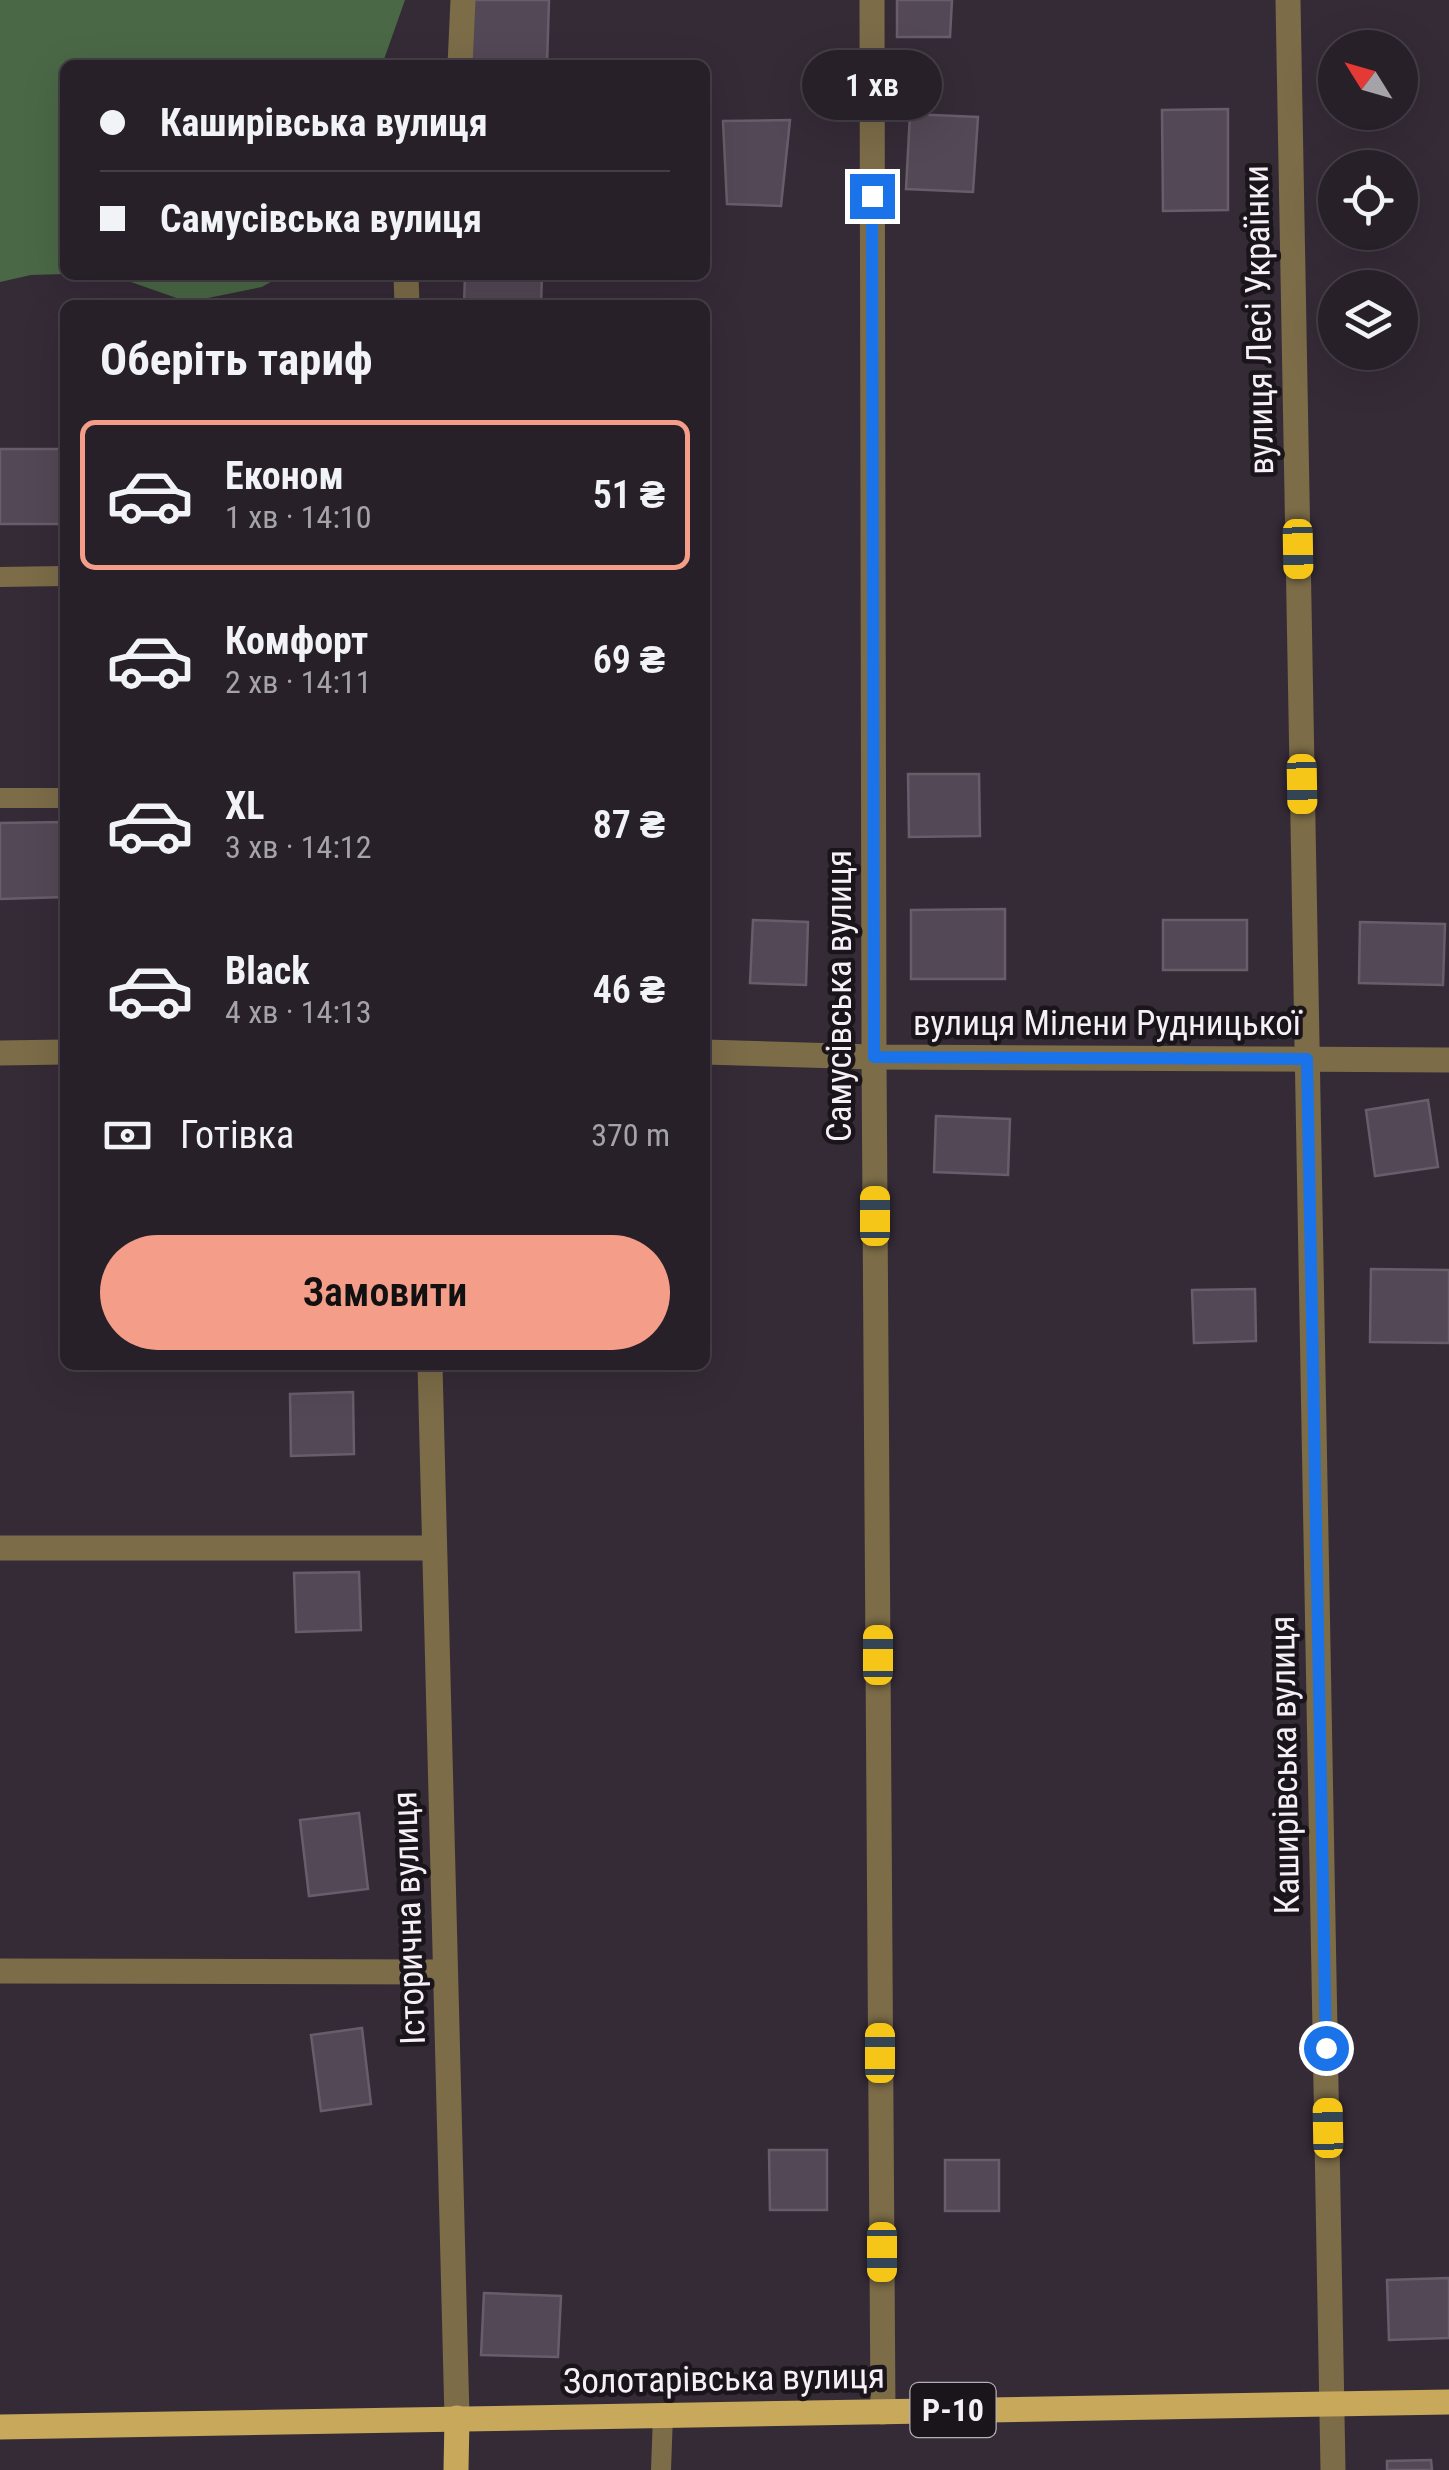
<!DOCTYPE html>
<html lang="uk">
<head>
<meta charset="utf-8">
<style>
	:root { --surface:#282029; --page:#302831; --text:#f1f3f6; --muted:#a5a3a8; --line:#443e46; --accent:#f49e8a }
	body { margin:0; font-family:"Roboto Condensed",sans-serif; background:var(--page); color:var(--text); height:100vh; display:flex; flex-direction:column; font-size:38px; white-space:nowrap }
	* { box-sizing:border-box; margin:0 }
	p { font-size:32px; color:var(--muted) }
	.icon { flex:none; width:55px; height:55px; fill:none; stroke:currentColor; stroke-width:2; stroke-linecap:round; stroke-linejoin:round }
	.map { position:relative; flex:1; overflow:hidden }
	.drawer { position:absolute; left:60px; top:300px; width:650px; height:1070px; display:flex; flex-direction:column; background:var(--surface); border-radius:15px; box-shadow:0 10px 40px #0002,0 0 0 2px var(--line) }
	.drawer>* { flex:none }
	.banner { position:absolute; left:60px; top:60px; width:650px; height:220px; border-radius:15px; box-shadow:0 10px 40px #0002,0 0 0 2px var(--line); display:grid; align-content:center; height:220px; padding:0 40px; background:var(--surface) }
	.needle { width:65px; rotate:307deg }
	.tools { position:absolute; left:1318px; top:30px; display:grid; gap:20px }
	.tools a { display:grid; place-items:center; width:100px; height:100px; border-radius:50%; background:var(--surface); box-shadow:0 10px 40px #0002,0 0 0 2px var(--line); font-size:50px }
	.end { position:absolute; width:45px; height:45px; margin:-22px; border:12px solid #1a73e8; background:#fff; box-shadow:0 0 0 5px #fff }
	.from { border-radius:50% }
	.bubble { position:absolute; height:70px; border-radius:35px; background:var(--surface); box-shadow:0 10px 40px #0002,0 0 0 2px var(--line); font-size:32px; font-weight:600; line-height:70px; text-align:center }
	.car { position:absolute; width:30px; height:60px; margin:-30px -15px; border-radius:12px; box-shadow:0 0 8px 2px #0007; background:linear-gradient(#f5c518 24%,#345 0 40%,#f5c518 0 76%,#345 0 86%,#f5c518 0) }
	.banner b { display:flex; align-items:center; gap:35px; height:95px; font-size:38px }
	.banner b+b { border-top:2px solid var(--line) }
	.banner i { width:25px; height:25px; background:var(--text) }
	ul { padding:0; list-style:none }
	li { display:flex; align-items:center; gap:30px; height:150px; margin:0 20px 15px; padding:0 20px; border:5px solid transparent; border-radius:15px }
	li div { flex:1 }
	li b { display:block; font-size:38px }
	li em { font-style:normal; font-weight:600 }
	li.active { border-color:var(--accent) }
	li>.icon { width:90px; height:90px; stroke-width:1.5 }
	h2 { padding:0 40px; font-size:45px; line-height:120px }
	.pay { display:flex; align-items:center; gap:25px; height:110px; padding:0 40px; font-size:38px }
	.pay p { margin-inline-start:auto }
	.button { display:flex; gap:20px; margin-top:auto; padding:20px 40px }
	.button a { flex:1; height:115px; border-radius:60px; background:var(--accent); color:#111; font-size:40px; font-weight:600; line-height:115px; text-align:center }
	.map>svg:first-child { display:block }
</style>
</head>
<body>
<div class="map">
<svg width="1449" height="2470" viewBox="0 0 1449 2470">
	<rect width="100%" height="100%" fill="#352b37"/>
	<g fill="#4a6846">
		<path d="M0,0H405L382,65H65V274L31,275L0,282Z"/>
		<path d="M111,275H283L262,287L188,302Z"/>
	</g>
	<g fill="#534855" stroke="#685d6a" stroke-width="2.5">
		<path d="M472,0H549L547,65H470Z"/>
		<path d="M897,0H952L950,37H897Z"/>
		<path d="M1228,109V210L1163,211L1162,110Z"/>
		<path d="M910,114L978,117L973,192L906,189Z"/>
		<path d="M790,120L781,206L727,204L723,121Z"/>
		<path d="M465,275H542L541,305H464Z"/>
		<rect x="0" y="449" width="65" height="75"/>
		<path d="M908,774H979L980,836L909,837Z"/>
		<path d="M65,822V897L0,899V823Z"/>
		<path d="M1005,909V979H911V910Z"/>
		<path d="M753,920L808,922L806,985L750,983Z"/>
		<rect x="1163" y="920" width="84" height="50"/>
		<path d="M1360,922L1445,924L1443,985L1359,983Z"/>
		<path d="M1428,1100L1438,1167L1375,1176L1366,1110Z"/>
		<path d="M936,1116L1010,1119L1008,1175L934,1172Z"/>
		<path d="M1371,1269L1449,1270V1343L1370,1342Z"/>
		<path d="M1255,1289L1256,1341L1194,1343L1192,1290Z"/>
		<path d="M353,1392L354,1454L291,1456L290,1394Z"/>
		<path d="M359,1572L361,1630L296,1632L294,1573Z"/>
		<path d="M359,1813L368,1889L309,1896L300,1820Z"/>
		<path d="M362,2028L371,2104L321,2111L311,2035Z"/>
		<path d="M769,2150H827V2210H770Z"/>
		<rect x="945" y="2160" width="54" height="51"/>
		<path d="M1449,2278V2338L1389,2340L1387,2280Z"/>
		<path d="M484,2293L561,2296L558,2357L481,2355Z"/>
		<path d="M1431,2460L1432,2470H1387V2461Z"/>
	</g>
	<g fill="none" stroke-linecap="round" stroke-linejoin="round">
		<g stroke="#7c6c48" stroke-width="20">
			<path d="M0,577L65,576"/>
			<path d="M0,798H65"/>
			<path d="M661,2470L663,2415"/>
		</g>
		<g stroke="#7c6c48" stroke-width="25">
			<path d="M872,0L874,1057L883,2412"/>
			<path d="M1288,0L1333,2470"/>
			<path d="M460,65L463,0"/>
			<path d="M406,275L407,305"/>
			<path d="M705,1052L874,1057L1449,1060"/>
			<path d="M0,1053L65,1052"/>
			<path d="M430,1365L457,2418"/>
			<path d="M0,1548H434"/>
			<path d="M0,1971L445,1972"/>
		</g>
		<g stroke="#c8a85a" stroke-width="25">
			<path d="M0,2427L1449,2402"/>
			<path d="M456,2470L457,2418"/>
		</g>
	</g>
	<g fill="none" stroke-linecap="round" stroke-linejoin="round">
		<path stroke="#1a73e8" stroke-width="12" d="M872,196L874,1057L1307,1059L1326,2048"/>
	</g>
	<g text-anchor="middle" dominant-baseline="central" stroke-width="9" stroke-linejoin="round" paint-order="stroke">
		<rect fill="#1a151a" stroke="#b4aeb5" stroke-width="2.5" x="910.5" y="2383" width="85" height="54" rx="8"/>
		<g font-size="32" font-weight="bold" fill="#f6eff7">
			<text x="953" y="2410">Р-10</text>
		</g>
		<g font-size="35" fill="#f6eff7" stroke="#1a151a">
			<text transform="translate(1259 320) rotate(-91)">вулиця Лесі Українки</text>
			<text transform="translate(839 996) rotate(-90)">Самусівська вулиця</text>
			<text x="1107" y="1023">вулиця Мілени Рудницької</text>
			<text transform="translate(1285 1765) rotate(-91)">Каширівська вулиця</text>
			<text transform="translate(409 1918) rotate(-92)">Історична вулиця</text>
			<text transform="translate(724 2379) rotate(-1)">Золотарівська вулиця</text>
		</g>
	</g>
</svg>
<div class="tools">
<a><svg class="needle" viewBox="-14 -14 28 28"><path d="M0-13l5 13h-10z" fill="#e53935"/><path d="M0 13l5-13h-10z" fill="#a5a3a8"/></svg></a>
<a><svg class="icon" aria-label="locate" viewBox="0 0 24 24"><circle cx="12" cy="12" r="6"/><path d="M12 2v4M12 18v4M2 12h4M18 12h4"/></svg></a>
<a><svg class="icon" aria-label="layers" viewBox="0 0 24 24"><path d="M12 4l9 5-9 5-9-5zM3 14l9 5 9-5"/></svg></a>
</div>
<i class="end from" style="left:1326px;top:2048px"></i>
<i class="end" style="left:872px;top:196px"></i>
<div class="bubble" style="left:802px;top:50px;width:140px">1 хв</div>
<i class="car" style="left:1298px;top:549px;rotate:179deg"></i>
<i class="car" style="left:1302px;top:784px;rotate:179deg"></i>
<i class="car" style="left:875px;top:1216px;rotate:0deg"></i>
<i class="car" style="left:878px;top:1655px;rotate:0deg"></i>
<i class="car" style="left:880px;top:2053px;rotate:0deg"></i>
<i class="car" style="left:1328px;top:2128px;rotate:359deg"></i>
<i class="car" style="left:882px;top:2252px;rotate:180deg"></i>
<div class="banner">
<b><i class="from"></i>Каширівська вулиця</b>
<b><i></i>Самусівська вулиця</b>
</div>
<section class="drawer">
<h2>Оберіть тариф</h2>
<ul>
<li class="active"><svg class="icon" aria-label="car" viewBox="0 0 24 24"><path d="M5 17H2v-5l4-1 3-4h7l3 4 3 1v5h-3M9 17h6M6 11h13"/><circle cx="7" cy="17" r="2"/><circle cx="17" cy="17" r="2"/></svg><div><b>Економ</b><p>1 хв · 14:10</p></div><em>51 ₴</em></li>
<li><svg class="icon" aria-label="car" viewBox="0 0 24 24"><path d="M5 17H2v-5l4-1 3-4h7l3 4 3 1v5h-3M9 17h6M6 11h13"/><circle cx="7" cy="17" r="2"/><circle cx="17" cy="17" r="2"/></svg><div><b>Комфорт</b><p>2 хв · 14:11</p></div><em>69 ₴</em></li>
<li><svg class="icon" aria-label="car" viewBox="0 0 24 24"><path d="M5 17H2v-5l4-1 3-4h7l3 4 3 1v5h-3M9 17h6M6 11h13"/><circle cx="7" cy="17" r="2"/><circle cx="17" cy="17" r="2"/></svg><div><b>XL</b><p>3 хв · 14:12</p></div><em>87 ₴</em></li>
<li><svg class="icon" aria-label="car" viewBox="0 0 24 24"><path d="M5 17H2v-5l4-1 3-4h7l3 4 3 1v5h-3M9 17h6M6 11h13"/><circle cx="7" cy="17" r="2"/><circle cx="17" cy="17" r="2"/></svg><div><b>Black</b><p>4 хв · 14:13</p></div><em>46 ₴</em></li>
</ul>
<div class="pay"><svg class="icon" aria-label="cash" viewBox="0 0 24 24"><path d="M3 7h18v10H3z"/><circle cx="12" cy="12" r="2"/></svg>Готівка<p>370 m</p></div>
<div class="button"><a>Замовити</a></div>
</section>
</div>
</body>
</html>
